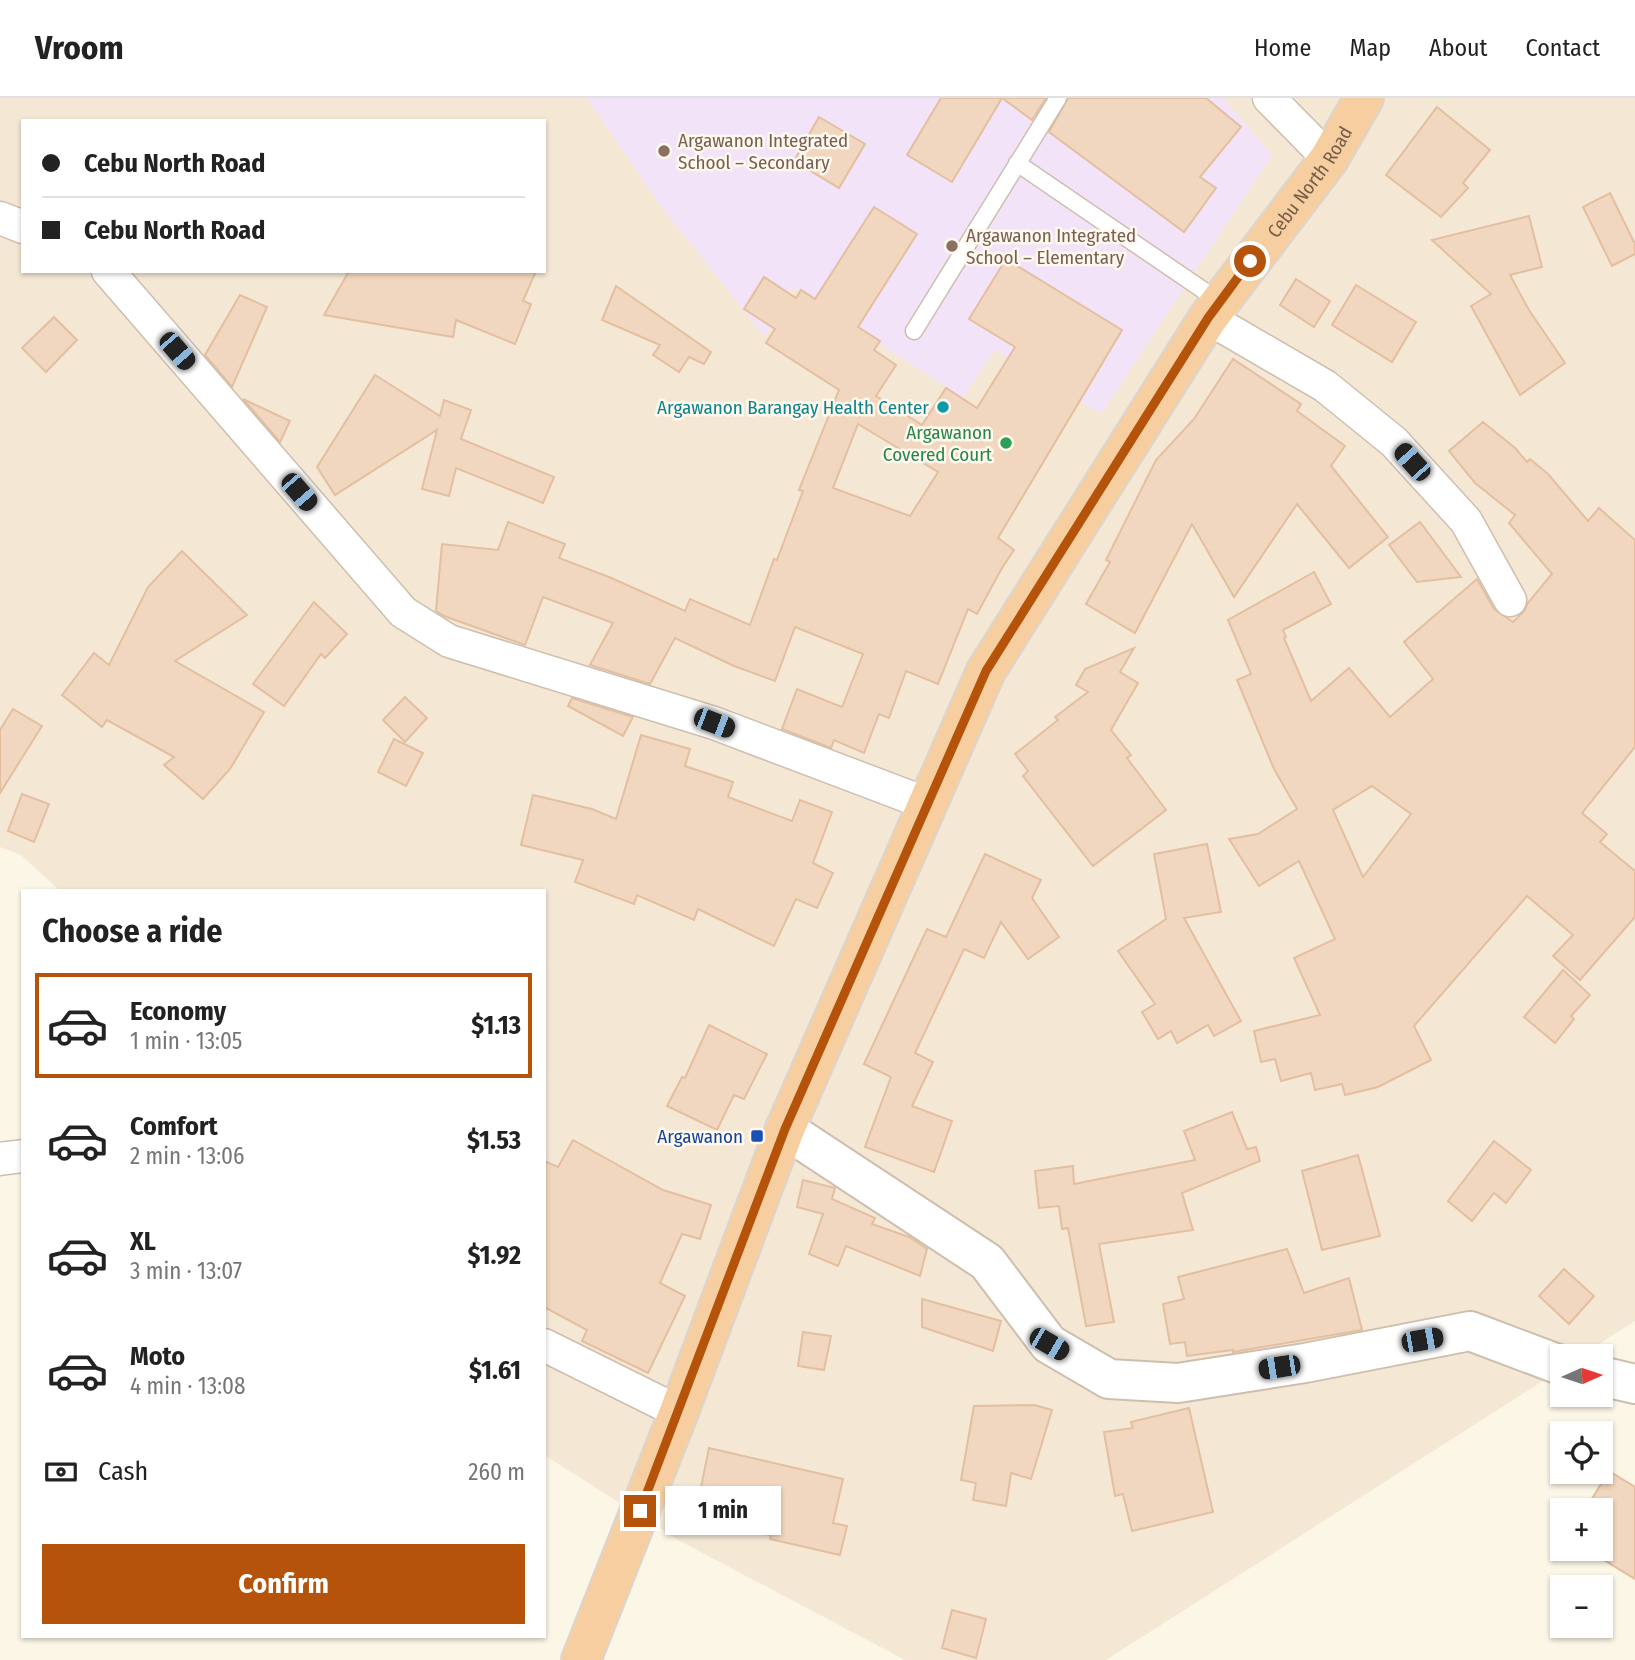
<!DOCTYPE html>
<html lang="en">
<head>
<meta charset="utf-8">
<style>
	:root { --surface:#fff; --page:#f2f2f2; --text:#222; --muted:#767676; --line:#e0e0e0; --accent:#b45309 }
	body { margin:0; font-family:"Fira Sans Condensed",sans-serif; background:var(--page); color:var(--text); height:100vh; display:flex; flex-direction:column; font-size:26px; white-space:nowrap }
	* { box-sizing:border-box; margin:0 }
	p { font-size:23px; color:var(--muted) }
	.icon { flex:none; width:38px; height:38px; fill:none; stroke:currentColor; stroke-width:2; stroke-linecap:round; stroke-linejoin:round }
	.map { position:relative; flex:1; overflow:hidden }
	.panel { position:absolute; left:21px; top:791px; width:525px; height:749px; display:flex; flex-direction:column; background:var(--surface); border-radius:0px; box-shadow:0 2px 5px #0004 }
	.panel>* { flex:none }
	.hud { position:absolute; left:21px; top:21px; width:525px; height:154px; border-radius:0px; box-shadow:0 2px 5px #0004; display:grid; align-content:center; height:154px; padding:0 21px; background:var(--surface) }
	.needle { width:46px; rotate:87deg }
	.tools { position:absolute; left:1550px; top:1246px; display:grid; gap:14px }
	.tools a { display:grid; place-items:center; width:63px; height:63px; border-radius:0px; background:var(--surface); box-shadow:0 2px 5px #0004; font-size:35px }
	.end { position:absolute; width:32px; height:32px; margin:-16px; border:9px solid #b45309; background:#fff; box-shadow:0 0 0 4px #fff }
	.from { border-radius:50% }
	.bubble { position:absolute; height:49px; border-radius:0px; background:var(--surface); box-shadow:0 2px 5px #0004; font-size:23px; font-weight:700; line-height:49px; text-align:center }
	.car { position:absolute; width:21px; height:42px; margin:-21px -10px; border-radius:9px; box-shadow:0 0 5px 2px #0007; background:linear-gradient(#222 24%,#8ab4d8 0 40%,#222 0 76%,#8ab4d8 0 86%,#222 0) }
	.hud b { display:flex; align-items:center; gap:24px; height:66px; font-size:26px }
	.hud b+b { border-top:2px solid var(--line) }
	.hud i { width:18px; height:18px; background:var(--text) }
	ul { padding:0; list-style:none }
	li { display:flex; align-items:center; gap:21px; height:105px; margin:0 14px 10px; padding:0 7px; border:4px solid transparent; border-radius:0px }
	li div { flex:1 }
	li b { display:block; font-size:26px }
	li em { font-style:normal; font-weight:700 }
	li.active { border-color:var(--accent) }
	li>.icon { width:63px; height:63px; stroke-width:1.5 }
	h2 { padding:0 21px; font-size:32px; line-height:84px }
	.pay { display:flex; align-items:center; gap:18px; height:77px; padding:0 21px; font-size:26px }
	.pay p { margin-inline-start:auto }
	.primary-button { display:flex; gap:14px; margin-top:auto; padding:14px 21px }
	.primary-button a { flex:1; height:80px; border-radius:0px; background:var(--accent); color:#fff; font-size:28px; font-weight:700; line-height:80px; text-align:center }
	header { display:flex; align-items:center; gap:42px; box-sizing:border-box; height:98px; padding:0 35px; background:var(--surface); border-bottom:2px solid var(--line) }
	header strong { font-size:33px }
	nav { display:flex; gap:38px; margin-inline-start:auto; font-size:24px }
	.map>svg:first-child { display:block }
</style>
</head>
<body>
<header>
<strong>Vroom</strong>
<nav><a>Home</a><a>Map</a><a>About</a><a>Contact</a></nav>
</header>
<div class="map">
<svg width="1635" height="1562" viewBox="0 0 1635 1562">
	<rect width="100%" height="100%" fill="#fcf6e7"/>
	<path fill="#f4e8d5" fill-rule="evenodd" d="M0,0H1635V1223L1580,1258H1563V1270L1106,1562H905L680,1443L544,1357V793H60L21,757L0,749ZM23,23H544V173H23Z"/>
	<path fill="#f3e3f8" d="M587,0H1223L1272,57L1101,316L995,252L963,300L793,190L765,239L660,107Z"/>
	<g fill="#f1d7bf" stroke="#e3bfa0" stroke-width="2" fill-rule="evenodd">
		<path d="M941,0H1002L952,84L907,57Z"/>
		<path d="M1002,0H1046L1032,22Z"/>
		<path d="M1068,0H1206L1241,29L1200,79L1216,90L1184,134L1049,34Z"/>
		<path d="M1437,9L1490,52L1463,85L1468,90L1441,119L1386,77Z"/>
		<path d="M819,19L865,46L839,90L794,63Z"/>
		<path d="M1610,95L1635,146V156L1612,168L1583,109Z"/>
		<path d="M874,109L917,136L858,229L880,243L874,252L896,267L876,298L922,327L946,290L977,310L1015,249L969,221L1006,161L1122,232L998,440L1014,452L1002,470L977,516L968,511L938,586L906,573L889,620L879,616L864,655L834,642L831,650L782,631L797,591L842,609L863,556L795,529L775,583L734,568L675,540L650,586L590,567L613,525L543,499L525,547L444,518L436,513L442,446L498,452L508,424L565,446L559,460L609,479L685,513L690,501L750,527L774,461L777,462L803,393L799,392L839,292L766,245L775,231L744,211L764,179L796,200L801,192L815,201ZM858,326L938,374L910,418L833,390Z"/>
		<path d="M1529,118L1542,169L1510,177L1529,212L1565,265L1520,297L1471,208L1491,196L1432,142Z"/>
		<path d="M349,173H536L523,203L531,206L515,246L456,222L453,239L324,217Z"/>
		<path d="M1296,181L1330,203L1314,229L1280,207Z"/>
		<path d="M1356,187L1416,224L1392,264L1332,227Z"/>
		<path d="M616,188L711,254L704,266L689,259L679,274L653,257L660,247L602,222Z"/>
		<path d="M240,197L267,209L232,289L205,257Z"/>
		<path d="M54,219L77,242L46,274L22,250Z"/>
		<path d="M1233,261L1301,306L1297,313L1345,348L1331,368L1388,439L1349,470L1297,406L1234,499L1192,426L1135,535L1086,506L1110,464L1106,462L1156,362L1194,321Z"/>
		<path d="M375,277L440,318L444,302L471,312L461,341L554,379L543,405L456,370L449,398L422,391L437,332L335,397L317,369Z"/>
		<path d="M243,301L290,323L280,344Z"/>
		<path d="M1483,324L1515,350L1527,364L1530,361L1548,376L1588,423L1599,410L1635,442V649L1582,715L1607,736L1600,744L1635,773V819L1580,882L1553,858L1573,837L1527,798L1414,928L1431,962L1378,989L1345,997L1342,986L1315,992L1311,975L1281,983L1275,961L1261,964L1254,933L1320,917L1294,860L1335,841L1299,763L1259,788L1229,741L1258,736L1297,711L1274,671L1237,582L1251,576L1228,522L1314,474L1331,506L1283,532L1286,539L1284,540L1311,603L1349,570L1390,619L1433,581L1404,544L1477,481L1494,511L1513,524L1525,512L1527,506L1552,476L1509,425L1515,417L1475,385L1449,353ZM1372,688L1411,716L1363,779L1333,712Z"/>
		<path d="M1420,424L1461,479L1417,484L1389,447Z"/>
		<path d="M182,453L247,517L175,563L264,614L230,671L203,701L164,667L174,659L107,622L102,629L62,597L94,555L109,567L148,489Z"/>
		<path d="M314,504L347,536L325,560L321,556L284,608L253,586Z"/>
		<path d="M1134,550L1120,574L1138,585L1111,632L1131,657L1127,660L1166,712L1093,768L1023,678L1028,673L1015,656L1058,622L1055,619L1088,594L1076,587L1085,571Z"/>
		<path d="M405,599L427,620L405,644L383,622Z"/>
		<path d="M572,600L633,619L623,638L568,608Z"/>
		<path d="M13,611L42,628L0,695V632Z"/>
		<path d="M641,637L690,651L685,668L733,684L728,699L792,723L800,702L832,714L813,765L833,775L817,810L796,801L774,848L698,811L694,822L637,797L634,806L575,784L583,762L521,747L533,697L592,711L616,721Z"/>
		<path d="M394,641L423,655L406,688L378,674Z"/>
		<path d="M22,696L49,706L34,744L8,733Z"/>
		<path d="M1207,746L1221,814L1184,820L1241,923L1214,938L1208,927L1177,945L1171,933L1158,941L1142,914L1155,906L1118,853L1166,821L1154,756Z"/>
		<path d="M985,756L1041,782L1032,800L1059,839L1028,861L1001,824L984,860L964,851L915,955L933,964L912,1008L952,1023L934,1074L865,1049L891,979L864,966L927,831L946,839Z"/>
		<path d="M1563,872L1590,897L1571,918L1574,921L1555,945L1524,919Z"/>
		<path d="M709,927L767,956L744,1001L734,997L717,1032L667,1008L682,979L685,980Z"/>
		<path d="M1232,1014L1247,1051L1256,1049L1260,1063L1182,1095L1193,1132L1099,1146L1114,1224L1086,1228L1068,1130L1062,1131L1059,1108L1039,1110L1035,1073L1073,1068L1074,1086L1195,1062L1184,1033Z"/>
		<path d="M573,1042L663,1092L711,1107L700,1141L682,1136L660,1185L685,1198L648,1275L582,1243L587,1232L544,1209V1063L558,1069Z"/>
		<path d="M1494,1043L1531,1072L1506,1105L1494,1095L1472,1123L1448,1103Z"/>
		<path d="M1358,1057L1380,1138L1322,1152L1302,1073Z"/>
		<path d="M803,1082L835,1090L832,1101L875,1120L872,1126L909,1139L927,1151L920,1178L846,1148L838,1168L809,1156L823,1116L797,1109Z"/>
		<path d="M1287,1151L1304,1195L1349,1180L1362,1232L1233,1254V1252L1187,1258L1185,1244L1170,1246L1163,1206L1184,1201L1178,1179Z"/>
		<path d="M1564,1171L1594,1198L1569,1226L1539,1198Z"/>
		<path d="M922,1201L1001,1223L993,1253L922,1229Z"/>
		<path d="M803,1234L831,1238L824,1272L798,1268Z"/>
		<path d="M1034,1307L1052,1312L1031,1381L1011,1375L1006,1408L973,1402L976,1385L961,1382L974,1308Z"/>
		<path d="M1189,1310L1213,1414L1132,1433L1123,1396L1115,1398L1104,1334L1133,1330L1131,1324Z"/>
		<path d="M709,1350L843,1381L833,1425L847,1428L840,1457L770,1441L771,1437L694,1424Z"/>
		<path d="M1609,1373L1635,1389V1481L1586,1451H1601V1412H1585Z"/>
		<path d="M952,1512L986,1521L976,1560L942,1550Z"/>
	</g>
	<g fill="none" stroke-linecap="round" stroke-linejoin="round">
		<defs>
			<g id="service">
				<path d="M1017,65L1219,203"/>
				<path d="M914,233L1058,0"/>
			</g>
			<g id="minor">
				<path d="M1269,0L1329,61"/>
				<path d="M0,120L23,129"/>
				<path d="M108,173L403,514L449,543L714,625L928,706"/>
				<path d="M1208,220L1325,288L1394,344L1466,423L1510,502"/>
				<path d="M0,1061L23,1058"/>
				<path d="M544,1247L679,1314"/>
			</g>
			<g id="tertiary">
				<path d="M785,1031L987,1164L1049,1246L1109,1281L1178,1285L1305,1265L1470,1233L1563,1268"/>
				<path d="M1601,1278L1635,1286"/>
			</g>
			<g id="trunk">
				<path id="s1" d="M581,1562L679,1314L785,1031L986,573L1208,220L1329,61L1364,0"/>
			</g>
		</defs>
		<use href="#service" stroke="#cebead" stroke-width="19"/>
		<use href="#minor" stroke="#cebead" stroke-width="35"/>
		<use href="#tertiary" stroke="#cebead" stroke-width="42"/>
		<use href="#trunk" stroke="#dbd5d0" stroke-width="42"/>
		<use href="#service" stroke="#fff" stroke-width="16"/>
		<use href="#minor" stroke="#fff" stroke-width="32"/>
		<use href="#tertiary" stroke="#fff" stroke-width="38"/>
		<use href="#trunk" stroke="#f7cea0" stroke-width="38"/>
	</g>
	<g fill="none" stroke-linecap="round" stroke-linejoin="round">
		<path stroke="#b45309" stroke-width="9" d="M640,1413L785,1031L986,573L1208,220L1250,163"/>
	</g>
	<g fill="#8d6e63" stroke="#fff9ed" stroke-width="2.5">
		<circle cx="664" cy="53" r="7"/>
		<circle cx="952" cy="148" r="7"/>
	</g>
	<circle fill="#0f9aa8" stroke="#fff9ed" stroke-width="2.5" cx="943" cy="309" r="7"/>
	<circle fill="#2e9e5b" stroke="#fff9ed" stroke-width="2.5" cx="1006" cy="345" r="7"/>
	<rect fill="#1a4fb4" stroke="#fff9ed" stroke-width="2.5" x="750" y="1031" width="14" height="14" rx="3.5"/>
	<g text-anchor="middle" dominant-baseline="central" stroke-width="5" stroke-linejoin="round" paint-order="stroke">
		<g font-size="19" fill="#785e54" stroke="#fff9ed" text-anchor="start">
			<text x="678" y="42">Argawanon Integrated<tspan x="678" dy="22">School – Secondary</tspan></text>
			<text x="966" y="137">Argawanon Integrated<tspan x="966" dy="22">School – Elementary</tspan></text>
		</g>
		<g font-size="19" fill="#755e4b" stroke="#fff9ed">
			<text stroke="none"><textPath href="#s1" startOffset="1656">Cebu North Road</textPath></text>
		</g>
		<g font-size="19" fill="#0d838f" stroke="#fff9ed" text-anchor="end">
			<text x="929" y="309">Argawanon Barangay Health Center</text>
		</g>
		<g font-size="19" fill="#27864d" stroke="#fff9ed" text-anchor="end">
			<text x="992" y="334">Argawanon<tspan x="992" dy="22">Covered Court</tspan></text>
		</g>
		<g font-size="19" fill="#164399" stroke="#fff9ed" text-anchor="end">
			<text x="743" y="1038">Argawanon</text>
		</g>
	</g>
</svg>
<div class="tools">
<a><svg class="needle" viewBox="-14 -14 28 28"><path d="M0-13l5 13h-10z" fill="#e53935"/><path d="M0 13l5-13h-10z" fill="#767676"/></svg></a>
<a><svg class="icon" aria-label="locate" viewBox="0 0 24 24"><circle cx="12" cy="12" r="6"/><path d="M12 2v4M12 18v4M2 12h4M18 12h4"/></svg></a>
<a>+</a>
<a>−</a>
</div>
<i class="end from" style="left:1250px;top:163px"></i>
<i class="end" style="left:640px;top:1413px"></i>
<div class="bubble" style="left:665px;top:1388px;width:116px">1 min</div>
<i class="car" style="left:177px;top:253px;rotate:139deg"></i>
<i class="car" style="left:1412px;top:364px;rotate:318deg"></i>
<i class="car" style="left:299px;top:394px;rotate:139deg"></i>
<i class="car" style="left:714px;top:625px;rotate:111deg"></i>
<i class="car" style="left:1422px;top:1242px;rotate:80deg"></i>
<i class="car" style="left:1049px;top:1246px;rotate:120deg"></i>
<i class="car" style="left:1279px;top:1269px;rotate:261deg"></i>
<div class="hud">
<b><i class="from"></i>Cebu North Road</b>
<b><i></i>Cebu North Road</b>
</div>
<section class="panel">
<h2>Choose a ride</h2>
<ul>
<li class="active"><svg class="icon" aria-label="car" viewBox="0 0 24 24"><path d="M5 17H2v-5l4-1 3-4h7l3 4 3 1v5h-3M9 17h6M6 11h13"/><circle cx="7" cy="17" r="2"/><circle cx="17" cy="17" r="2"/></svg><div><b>Economy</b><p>1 min · 13:05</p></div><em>$1.13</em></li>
<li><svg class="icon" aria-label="car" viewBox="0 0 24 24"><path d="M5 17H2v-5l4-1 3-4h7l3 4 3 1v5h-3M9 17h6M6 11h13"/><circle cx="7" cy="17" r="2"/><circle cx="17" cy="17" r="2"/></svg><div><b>Comfort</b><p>2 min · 13:06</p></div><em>$1.53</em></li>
<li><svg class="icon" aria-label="car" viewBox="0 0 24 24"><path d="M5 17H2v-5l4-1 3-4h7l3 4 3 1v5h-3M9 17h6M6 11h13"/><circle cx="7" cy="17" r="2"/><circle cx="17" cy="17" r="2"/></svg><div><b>XL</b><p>3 min · 13:07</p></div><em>$1.92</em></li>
<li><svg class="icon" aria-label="car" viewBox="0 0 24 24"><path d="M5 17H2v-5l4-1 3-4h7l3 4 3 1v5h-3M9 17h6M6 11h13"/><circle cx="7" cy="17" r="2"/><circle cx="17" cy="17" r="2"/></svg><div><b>Moto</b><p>4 min · 13:08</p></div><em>$1.61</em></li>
</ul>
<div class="pay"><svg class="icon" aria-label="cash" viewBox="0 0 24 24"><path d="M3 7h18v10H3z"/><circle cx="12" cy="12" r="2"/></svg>Cash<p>260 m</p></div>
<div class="primary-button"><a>Confirm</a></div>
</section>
</div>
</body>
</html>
